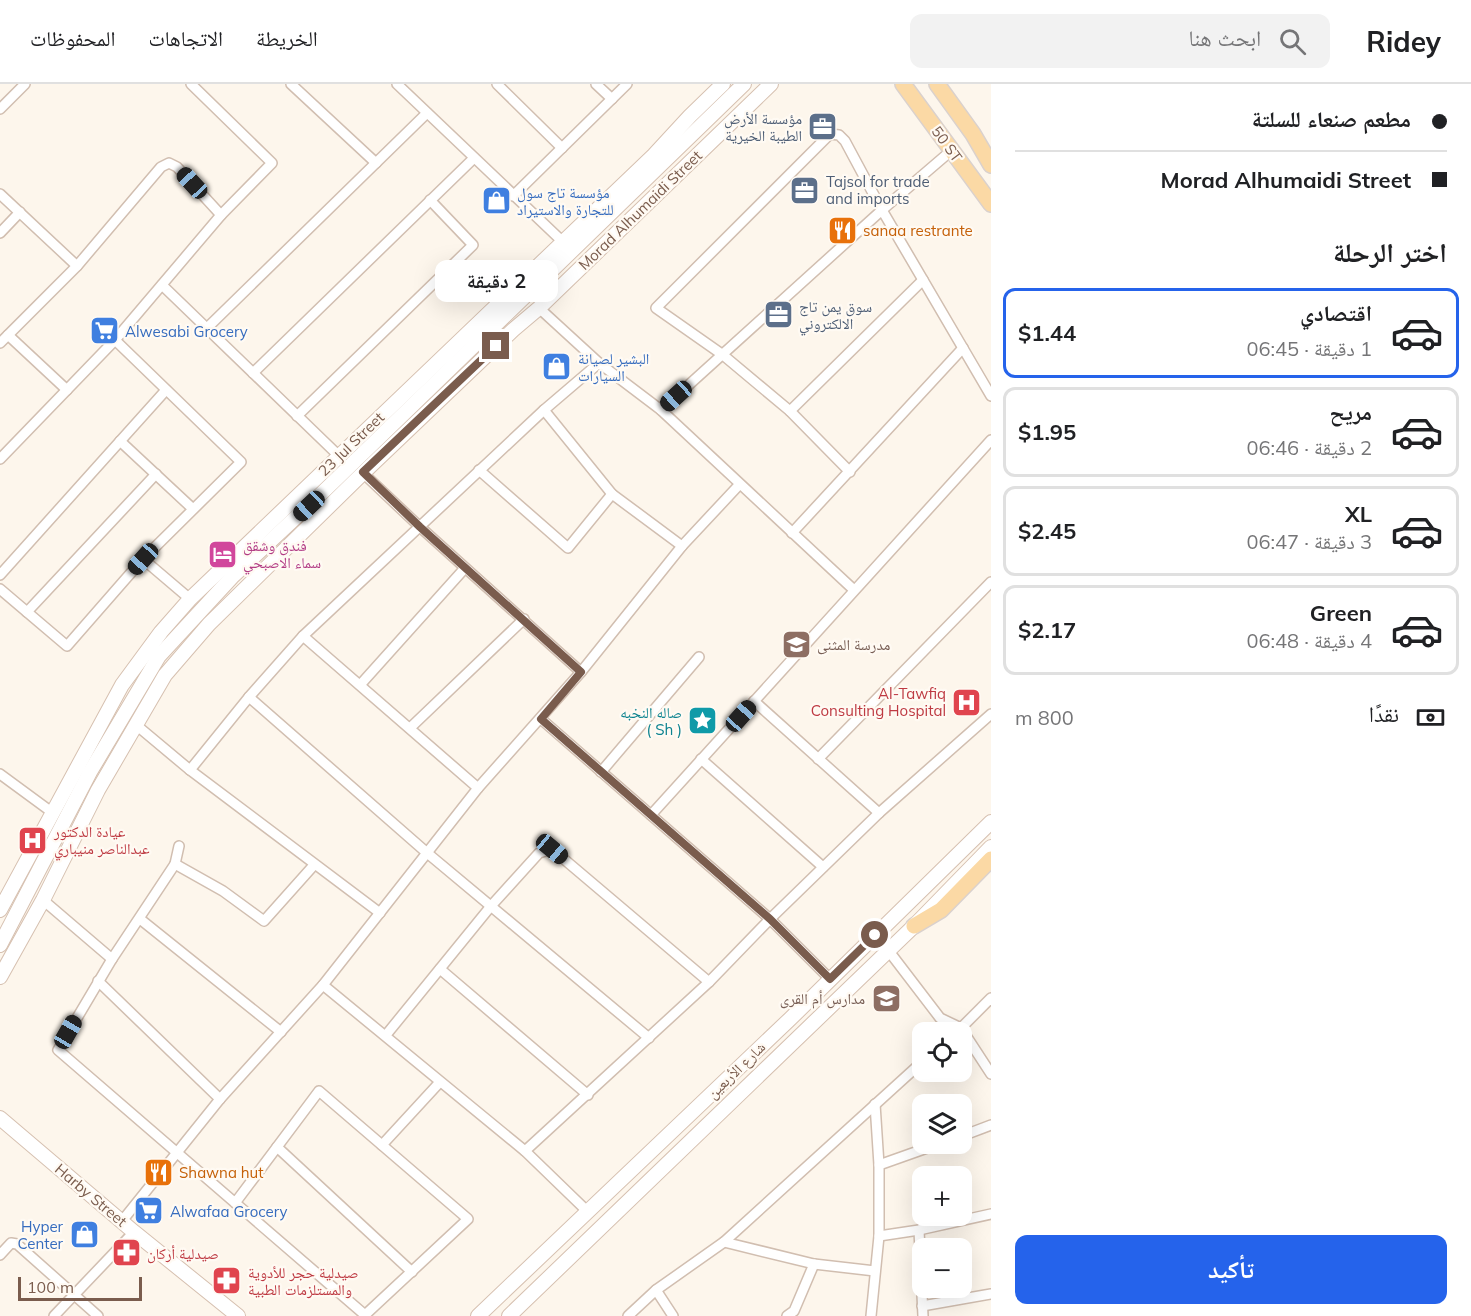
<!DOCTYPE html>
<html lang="ar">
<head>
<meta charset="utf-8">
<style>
	:root { --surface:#fff; --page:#f2f2f2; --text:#202124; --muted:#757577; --line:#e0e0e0; --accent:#2563eb }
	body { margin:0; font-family:Mulish,"Noto Naskh Arabic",sans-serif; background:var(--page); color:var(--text); direction:rtl; height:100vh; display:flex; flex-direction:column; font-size:22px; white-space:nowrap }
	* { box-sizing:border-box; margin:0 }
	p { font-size:20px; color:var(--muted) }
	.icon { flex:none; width:33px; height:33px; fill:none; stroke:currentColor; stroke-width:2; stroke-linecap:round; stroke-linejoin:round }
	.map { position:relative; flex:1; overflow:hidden; direction:ltr }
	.sheet { display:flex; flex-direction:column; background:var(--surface); width:480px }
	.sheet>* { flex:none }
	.hud { display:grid; align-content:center; height:132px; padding:0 24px; background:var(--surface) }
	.fabs { position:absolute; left:912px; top:938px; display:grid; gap:12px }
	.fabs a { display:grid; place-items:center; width:60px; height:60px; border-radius:12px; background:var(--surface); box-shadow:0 6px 24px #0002; font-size:30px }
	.scale { position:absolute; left:18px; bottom:15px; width:124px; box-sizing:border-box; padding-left:6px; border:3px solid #7a5c4d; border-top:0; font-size:16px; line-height:21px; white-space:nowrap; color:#7a5c4d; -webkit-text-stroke:4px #fffaf3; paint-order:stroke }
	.end { position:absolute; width:27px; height:27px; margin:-14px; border:8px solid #7a5c4d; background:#fff; box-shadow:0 0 0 3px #fff }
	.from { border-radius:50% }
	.bubble { position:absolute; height:42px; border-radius:12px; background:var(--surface); box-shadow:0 6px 24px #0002; font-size:20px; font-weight:700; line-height:42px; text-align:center; direction:rtl }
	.car { position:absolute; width:18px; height:36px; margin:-18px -9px; border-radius:8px; box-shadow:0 0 4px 2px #0007; background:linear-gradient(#222 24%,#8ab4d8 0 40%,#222 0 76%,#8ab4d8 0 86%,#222 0) }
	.hud b { display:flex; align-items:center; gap:21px; height:57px; font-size:22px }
	.hud b+b { border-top:2px solid var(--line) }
	.hud i { width:15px; height:15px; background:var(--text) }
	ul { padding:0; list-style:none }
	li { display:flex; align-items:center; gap:18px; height:90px; margin:0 12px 9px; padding:0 12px; border:3px solid var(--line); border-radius:12px }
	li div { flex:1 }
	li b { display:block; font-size:22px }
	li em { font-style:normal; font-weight:700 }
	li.selected { border-color:var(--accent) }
	li>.icon { width:54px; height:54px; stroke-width:1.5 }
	h2 { padding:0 24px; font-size:27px; line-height:72px }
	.pay { display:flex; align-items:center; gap:15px; height:66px; padding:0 24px; font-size:22px }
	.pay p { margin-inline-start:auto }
	.button { display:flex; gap:12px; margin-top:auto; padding:12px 24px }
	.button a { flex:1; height:69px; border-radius:12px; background:var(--accent); color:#fff; font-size:24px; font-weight:700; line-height:69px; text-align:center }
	header { display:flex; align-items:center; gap:36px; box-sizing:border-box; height:84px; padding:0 30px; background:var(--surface); border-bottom:2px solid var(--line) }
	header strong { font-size:28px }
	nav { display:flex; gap:33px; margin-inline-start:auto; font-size:21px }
	.search { width:420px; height:54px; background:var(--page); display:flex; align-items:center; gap:15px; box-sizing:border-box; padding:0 21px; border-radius:12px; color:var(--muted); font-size:22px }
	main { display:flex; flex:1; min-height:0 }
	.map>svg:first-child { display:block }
</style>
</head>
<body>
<header>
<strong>Ridey</strong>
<div class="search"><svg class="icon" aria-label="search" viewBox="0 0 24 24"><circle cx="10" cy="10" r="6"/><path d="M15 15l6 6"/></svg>ابحث هنا</div>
<nav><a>الخريطة</a><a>الاتجاهات</a><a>المحفوظات</a></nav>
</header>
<main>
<section class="sheet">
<div class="hud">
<b><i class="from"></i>مطعم صنعاء للسلتة</b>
<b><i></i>Morad Alhumaidi Street</b>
</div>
<h2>اختر الرحلة</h2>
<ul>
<li class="selected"><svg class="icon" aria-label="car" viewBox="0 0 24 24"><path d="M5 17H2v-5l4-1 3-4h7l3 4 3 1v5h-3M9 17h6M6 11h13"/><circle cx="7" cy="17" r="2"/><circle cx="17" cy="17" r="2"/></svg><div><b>اقتصادي</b><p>1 دقيقة · 06:45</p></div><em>$1.44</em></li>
<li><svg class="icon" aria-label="car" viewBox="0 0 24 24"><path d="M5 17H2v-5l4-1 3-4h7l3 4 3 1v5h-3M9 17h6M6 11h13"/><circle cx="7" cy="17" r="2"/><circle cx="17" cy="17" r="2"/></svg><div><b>مريح</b><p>2 دقيقة · 06:46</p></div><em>$1.95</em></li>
<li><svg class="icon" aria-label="car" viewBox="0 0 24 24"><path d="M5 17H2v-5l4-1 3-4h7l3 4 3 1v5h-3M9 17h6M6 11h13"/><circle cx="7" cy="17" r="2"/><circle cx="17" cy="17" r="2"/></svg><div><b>XL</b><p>3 دقيقة · 06:47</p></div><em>$2.45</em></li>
<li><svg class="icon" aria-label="car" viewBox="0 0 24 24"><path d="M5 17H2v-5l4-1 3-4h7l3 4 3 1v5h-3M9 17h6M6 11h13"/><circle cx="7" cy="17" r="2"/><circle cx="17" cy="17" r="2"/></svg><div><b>Green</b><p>4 دقيقة · 06:48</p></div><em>$2.17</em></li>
</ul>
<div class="pay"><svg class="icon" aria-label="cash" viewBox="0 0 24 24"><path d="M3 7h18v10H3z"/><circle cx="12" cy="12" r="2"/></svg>نقدًا<p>800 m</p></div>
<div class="button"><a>تأكيد</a></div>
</section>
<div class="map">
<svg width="991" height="1232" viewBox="0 0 991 1232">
	<rect width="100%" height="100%" fill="#fdf6ec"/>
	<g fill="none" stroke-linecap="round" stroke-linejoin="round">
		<defs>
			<g id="street">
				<path d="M291,0L376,79"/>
				<path d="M397,0L563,158"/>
				<path d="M497,0L562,64"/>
				<path d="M596,0L612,15"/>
				<path d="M0,25L25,0"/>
				<path d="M0,110L77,182"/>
				<path d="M513,112L627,0"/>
				<path d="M0,149L20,128"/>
				<path d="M162,201L338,371"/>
				<path d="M539,224L599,279L661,326L854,506"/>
				<path d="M207,244L427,29"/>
				<path d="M8,251L67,306"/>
				<path d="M0,259L77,182L161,83L169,79L177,83L221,131"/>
				<path d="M253,289L474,74"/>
				<path d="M544,326L612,410L682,462"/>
				<path d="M661,326L882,126L952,66"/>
				<path d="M790,327L923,196"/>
				<path d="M297,332L473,161L430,116"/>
				<path d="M120,357L193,425"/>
				<path d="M0,375L115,256L221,131L272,79L191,0"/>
				<path d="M479,386L568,464L612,410"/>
				<path d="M850,388L790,327L723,271L656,224L830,50L839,51L845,57L882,126L991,312"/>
				<path d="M363,389L420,443L581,588"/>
				<path d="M792,449L963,264"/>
				<path d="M143,475L190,515"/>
				<path d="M0,491L166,306"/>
				<path d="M0,505L67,562L143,475L241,378L115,256"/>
				<path d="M27,528L156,390"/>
				<path d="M303,552L478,704"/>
				<path d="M360,601L465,484"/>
				<path d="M249,613L426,768L649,954"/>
				<path d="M754,617L879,729"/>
				<path d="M541,635L770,835L830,895"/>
				<path d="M135,640L190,686L380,829"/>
				<path d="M410,644L524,535"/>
				<path d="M701,675L823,783"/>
				<path d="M818,675L991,498"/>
				<path d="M190,686L249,613L303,552L544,326L599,279"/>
				<path d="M601,688L699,573"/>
				<path d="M0,690L53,729"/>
				<path d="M651,731L991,356"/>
				<path d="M179,762L175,780L112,875L58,966L365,1231L468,1135L319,1007L235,1119"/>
				<path d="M175,780L223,807L264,837L314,781"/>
				<path d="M43,816L112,875"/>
				<path d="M140,835L281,948"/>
				<path d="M888,866L940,934L961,944L991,990"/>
				<path d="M440,885L588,1011"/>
				<path d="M98,897L220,1015"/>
				<path d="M323,901L525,1067L588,1128"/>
				<path d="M959,946L991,914"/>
				<path d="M386,951L491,822L539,769L552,765L709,898"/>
				<path d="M962,1052L991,1041"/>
				<path d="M382,1061L440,998"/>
				<path d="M277,1063L412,1188"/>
				<path d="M525,1067L709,898L770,835L879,729L991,630"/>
				<path d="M879,1081L941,1059"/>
				<path d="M122,1137L220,1015L323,901L478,704L581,588L682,462L739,401"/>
				<path d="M919,1146L923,1232"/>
				<path d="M879,1152L919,1146L991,1130"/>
				<path d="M724,1158L814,1180L875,1187"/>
				<path d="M0,1171L11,1159L17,1160L98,1232"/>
				<path d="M656,1206L673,1232"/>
				<path d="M922,1222L991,1210"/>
				<path d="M54,1232L134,1148"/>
				<path d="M628,1232L656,1206L724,1158L922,978"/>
				<path d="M787,1232L794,1227L814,1180"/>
				<path d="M871,1232L879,1152V1081L875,1020"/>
			</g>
			<g id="secondary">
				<path d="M0,826L122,601L161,548L190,515L654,71L690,32L723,0"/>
				<path d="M0,861L90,688L159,572L232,493L324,407L744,0"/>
				<path d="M0,893L43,816L98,706L165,591L209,540L363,389L513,246L539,224L771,0"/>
				<path d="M0,1034L134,1148L238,1232"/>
				<path d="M478,1232L790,935L991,738"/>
				<path d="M509,1232L914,842L991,763"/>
			</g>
			<g id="primary">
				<path d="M903,0L991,120"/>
				<path d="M937,0L973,50L991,81"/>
				<path d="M914,842L941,826L991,775"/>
			</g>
		</defs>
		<use href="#street" stroke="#d1beb0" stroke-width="12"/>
		<use href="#secondary" stroke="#d6c0b0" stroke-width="16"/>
		<use href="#primary" stroke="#dad1cd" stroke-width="18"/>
		<use href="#street" stroke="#fff" stroke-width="9"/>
		<use href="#secondary" stroke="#fff" stroke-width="14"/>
		<use href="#primary" stroke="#fbd9a5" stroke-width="15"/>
	</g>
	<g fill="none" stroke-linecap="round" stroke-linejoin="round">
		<path stroke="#7a5c4d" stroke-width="8" d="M496,262L363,388L420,443L581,588L541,635L770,835L830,895L875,851"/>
	</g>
	<defs>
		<symbol id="office-square" viewBox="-11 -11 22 22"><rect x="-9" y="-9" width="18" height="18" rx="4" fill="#5c6f8a" stroke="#fffaf3"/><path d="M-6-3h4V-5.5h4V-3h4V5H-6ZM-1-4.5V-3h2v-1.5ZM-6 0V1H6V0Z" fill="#fff"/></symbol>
		<symbol id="shop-square" viewBox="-11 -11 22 22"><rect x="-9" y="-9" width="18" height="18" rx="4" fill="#3f7fe0" stroke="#fffaf3"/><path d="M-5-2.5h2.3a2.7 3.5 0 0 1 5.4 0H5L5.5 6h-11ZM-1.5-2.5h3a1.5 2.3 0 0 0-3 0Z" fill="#fff"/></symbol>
		<symbol id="restaurant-square" viewBox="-11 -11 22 22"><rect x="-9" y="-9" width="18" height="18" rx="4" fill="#e8710a" stroke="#fffaf3"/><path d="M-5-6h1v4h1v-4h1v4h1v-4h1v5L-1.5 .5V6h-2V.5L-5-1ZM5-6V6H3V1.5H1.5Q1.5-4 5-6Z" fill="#fff"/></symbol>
		<symbol id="supermarket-square" viewBox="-11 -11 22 22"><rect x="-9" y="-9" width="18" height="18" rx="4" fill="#3f7fe0" stroke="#fffaf3"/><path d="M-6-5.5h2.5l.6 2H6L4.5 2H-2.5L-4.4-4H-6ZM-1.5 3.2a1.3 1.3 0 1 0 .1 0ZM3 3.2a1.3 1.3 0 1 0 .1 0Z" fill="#fff"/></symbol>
		<symbol id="hotel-square" viewBox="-11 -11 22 22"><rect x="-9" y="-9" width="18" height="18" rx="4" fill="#d1479c" stroke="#fffaf3"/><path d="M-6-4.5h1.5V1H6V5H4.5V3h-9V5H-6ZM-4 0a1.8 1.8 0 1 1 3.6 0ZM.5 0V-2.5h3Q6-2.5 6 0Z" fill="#fff"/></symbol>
		<symbol id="school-square" viewBox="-11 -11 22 22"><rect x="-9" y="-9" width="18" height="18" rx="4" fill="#8d6e63" stroke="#fffaf3"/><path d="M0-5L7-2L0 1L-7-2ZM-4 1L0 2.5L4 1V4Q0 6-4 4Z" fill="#fff"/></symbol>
		<symbol id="hospital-square" viewBox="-11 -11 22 22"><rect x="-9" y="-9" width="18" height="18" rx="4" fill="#e0444e" stroke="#fffaf3"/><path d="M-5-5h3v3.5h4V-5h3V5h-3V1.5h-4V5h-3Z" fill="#fff"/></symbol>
		<symbol id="sight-square" viewBox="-11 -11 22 22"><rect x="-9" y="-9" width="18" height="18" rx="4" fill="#0f9aa8" stroke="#fffaf3"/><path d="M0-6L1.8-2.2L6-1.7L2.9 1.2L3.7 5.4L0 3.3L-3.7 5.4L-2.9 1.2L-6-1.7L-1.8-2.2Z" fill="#fff"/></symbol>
		<symbol id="pharmacy-square" viewBox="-11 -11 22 22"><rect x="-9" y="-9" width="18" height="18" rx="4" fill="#e0444e" stroke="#fffaf3"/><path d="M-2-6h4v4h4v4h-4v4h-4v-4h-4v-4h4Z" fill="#fff"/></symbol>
	</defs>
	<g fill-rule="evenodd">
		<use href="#office-square" x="806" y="26" width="33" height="33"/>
		<use href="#office-square" x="788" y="90" width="33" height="33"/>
		<use href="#shop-square" x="480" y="100" width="33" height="33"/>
		<use href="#restaurant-square" x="826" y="130" width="33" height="33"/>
		<use href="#office-square" x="762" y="214" width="33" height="33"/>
		<use href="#supermarket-square" x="88" y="230" width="33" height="33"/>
		<use href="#shop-square" x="540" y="266" width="33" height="33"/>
		<use href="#hotel-square" x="206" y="454" width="33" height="33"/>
		<use href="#school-square" x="780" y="544" width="33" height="33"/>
		<use href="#hospital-square" x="950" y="602" width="33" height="33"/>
		<use href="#sight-square" x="686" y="620" width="33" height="33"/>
		<use href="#hospital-square" x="16" y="740" width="33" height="33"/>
		<use href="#school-square" x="870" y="898" width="33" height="33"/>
		<use href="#restaurant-square" x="142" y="1072" width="33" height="33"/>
		<use href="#supermarket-square" x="132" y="1110" width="33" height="33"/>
		<use href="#shop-square" x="68" y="1134" width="33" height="33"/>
		<use href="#pharmacy-square" x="110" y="1152" width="33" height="33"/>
		<use href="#pharmacy-square" x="210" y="1180" width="33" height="33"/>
	</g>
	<g text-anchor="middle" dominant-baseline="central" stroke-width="4.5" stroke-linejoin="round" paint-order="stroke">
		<g font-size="15" fill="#4e5e75" stroke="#fffaf3" text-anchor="start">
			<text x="802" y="34" text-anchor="end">مؤسسة الأرض<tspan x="802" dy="17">الطيبة الخيرية</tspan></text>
			<text x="826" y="97">Tajsol for trade<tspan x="826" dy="17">and imports</tspan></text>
			<text x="799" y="222">سوق يمن تاج<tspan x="799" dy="17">الالكتروني</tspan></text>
		</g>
		<g font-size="15" fill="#7a5c4d" stroke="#fffaf3">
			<text transform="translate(947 60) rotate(54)">50 ST</text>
			<text transform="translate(640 126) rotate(-44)">Morad Alhumaidi Street</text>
			<text transform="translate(351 360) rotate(-44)">23 Jul Street</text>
			<text transform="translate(736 986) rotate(-44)">شارع الأربعين</text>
			<text transform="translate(91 1111) rotate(40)">Harby Street</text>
		</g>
		<g font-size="15" fill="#366cbe" stroke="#fffaf3" text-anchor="start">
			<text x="517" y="108">مؤسسة تاج سول<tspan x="517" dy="17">للتجارة والاستيراد</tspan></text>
			<text x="125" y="247">Alwesabi Grocery</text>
			<text x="578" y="274">البشير لصيانة<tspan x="578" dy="17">السيارات</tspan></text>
			<text x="170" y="1127">Alwafaa Grocery</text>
			<text x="63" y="1142" text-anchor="end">Hyper<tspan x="63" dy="17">Center</tspan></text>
		</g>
		<g font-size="15" fill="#c56008" stroke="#fffaf3" text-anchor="start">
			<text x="863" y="146">sanaa restrante</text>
			<text x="179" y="1088">Shawna hut</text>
		</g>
		<g font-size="15" fill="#b23c85" stroke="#fffaf3" text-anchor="start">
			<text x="243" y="461">فندق وشقق<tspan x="243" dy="17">سماء الاصبحي</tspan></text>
		</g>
		<g font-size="15" fill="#785e54" stroke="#fffaf3" text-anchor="start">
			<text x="817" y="560">مدرسة المثنى</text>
			<text x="865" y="914" text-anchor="end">مدارس أم القرى</text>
		</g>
		<g font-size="15" fill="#be3a42" stroke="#fffaf3" text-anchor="start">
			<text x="946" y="609" text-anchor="end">Al-Tawfiq<tspan x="946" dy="17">Consulting Hospital</tspan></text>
			<text x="54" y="747">عيادة الدكتور<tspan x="54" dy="17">عبدالناصر منيباري</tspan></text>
			<text x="147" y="1169">صيدلية أركان</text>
			<text x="248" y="1188">صيدلية حجر للأدوية<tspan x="248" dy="17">والمستلزمات الطبية</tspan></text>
		</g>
		<g font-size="15" fill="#0d838f" stroke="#fffaf3" text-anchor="end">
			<text x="682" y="628">صاله النخبه<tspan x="682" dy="17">( Sh )</tspan></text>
		</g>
	</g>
</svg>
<div class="fabs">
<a><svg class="icon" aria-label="locate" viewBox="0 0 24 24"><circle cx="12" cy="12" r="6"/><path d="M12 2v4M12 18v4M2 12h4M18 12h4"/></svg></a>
<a><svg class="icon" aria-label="layers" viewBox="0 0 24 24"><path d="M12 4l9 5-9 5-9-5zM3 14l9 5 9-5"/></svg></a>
<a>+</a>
<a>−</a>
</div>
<div class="scale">100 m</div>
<i class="end from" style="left:875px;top:851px"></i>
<i class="end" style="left:496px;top:262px"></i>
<div class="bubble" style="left:435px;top:176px;width:123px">2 دقيقة</div>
<i class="car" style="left:192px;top:99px;rotate:317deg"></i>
<i class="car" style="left:676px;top:312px;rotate:228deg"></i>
<i class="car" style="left:309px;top:422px;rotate:227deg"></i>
<i class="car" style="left:143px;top:475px;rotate:222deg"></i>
<i class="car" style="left:741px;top:632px;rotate:42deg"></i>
<i class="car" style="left:552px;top:765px;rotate:130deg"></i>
<i class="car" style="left:68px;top:948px;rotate:30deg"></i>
</div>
</main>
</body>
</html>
